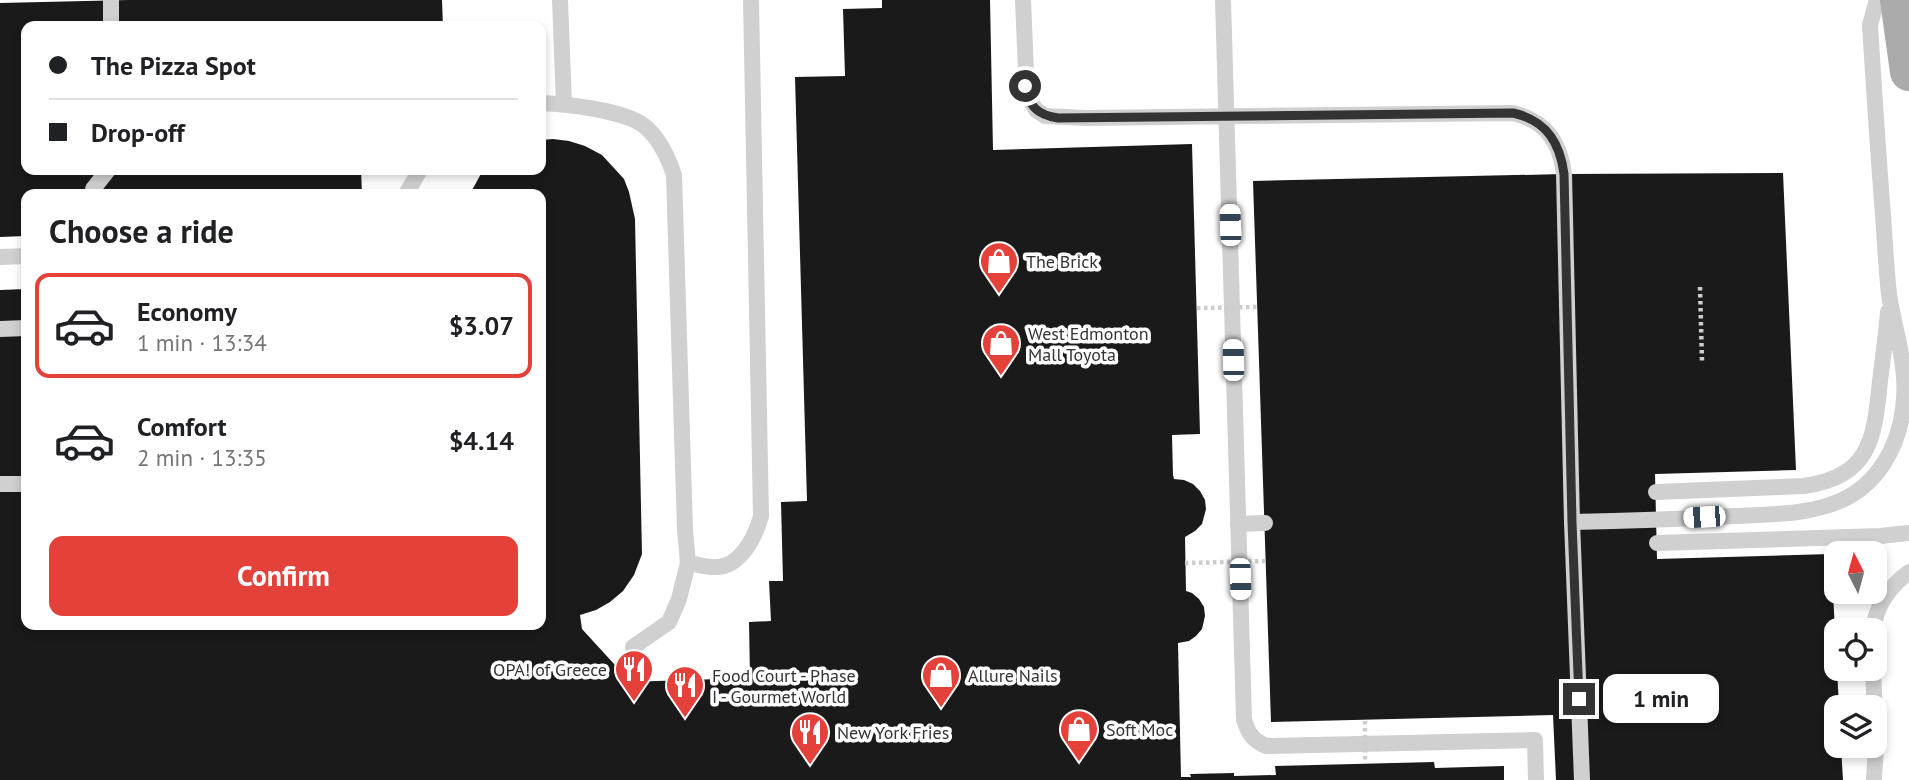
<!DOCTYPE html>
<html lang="en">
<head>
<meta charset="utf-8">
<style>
	:root { --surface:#fff; --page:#f2f2f2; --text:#202124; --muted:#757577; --line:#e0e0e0; --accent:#e4413a }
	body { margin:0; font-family:"PT Sans",sans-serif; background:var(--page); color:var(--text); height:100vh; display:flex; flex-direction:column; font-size:26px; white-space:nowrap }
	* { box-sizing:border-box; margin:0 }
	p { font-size:23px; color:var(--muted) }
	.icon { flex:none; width:38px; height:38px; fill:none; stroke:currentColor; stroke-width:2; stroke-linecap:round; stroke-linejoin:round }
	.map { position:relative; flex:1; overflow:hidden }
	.sheet { position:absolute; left:21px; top:189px; width:525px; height:441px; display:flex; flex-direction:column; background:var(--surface); border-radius:14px; box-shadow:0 4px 10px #0003 }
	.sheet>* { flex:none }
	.banner { position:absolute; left:21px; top:21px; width:525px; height:154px; border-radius:14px; box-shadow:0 4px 10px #0003; display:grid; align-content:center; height:154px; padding:0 28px; background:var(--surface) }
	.needle { width:46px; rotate:354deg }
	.fabs { position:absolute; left:1824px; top:541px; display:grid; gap:14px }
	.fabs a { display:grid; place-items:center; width:63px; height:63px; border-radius:14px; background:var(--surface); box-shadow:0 4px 10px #0003; font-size:35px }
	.end { position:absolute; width:32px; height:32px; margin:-16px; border:9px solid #333; background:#fff; box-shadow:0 0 0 4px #fff }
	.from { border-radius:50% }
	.bubble { position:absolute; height:49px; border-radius:14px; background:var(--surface); box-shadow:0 4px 10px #0003; font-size:23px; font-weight:800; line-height:49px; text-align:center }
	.car { position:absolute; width:21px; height:42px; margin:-21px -10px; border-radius:9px; box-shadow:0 0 5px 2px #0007; background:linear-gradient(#fff 24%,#345 0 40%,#fff 0 76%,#345 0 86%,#fff 0) }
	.banner b { display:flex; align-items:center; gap:24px; height:66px; font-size:26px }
	.banner b+b { border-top:2px solid var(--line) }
	.banner i { width:18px; height:18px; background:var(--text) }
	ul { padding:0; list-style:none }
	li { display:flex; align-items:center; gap:21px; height:105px; margin:0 14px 10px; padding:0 14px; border:4px solid transparent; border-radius:14px }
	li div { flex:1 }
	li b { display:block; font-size:26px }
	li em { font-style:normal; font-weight:800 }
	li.selected { border-color:var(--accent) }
	li>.icon { width:63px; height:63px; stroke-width:1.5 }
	h2 { padding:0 28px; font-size:32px; line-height:84px }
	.button { display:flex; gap:14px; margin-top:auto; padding:14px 28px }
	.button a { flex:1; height:80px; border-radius:14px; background:var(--accent); color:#fff; font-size:28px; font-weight:800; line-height:80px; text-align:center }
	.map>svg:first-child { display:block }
</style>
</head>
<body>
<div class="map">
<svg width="1909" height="780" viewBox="0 0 1909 780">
	<rect width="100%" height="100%" fill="#fff"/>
	<g fill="#1a1a1a">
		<path d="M128,0H442L443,26H26V170H361L362,194H26V236L0,237V3Z"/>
		<path d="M882,0H990L993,150L1192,144L1200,434L1172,435L1173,475L1174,479L1184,480L1193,484L1200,491L1205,500L1206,509L1202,524L1195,531L1185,537L1186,591L1192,593L1199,599L1204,607L1205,616L1202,629L1196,636L1189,641L1178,643L1181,777H1191L1190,774L1234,773V776L1276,775L1275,766L1434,762L1435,768L1504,766V780H0V290L26,289V625H541V194H470L483,170H541V140L553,139L569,141L585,146L602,155L624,179L629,192L635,219L642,554L634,575L623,591L610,602L596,610L580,615L582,629L626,677V682L750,678L749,622L771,621L769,581H783L781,502L807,501L795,77L845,76L843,9L882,8Z"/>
		<path d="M1783,173L1796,470L1655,474L1657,559L1831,554L1839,707H1836V746H1841L1843,780H1556L1553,715L1271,722L1253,181L1564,174Z"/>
	</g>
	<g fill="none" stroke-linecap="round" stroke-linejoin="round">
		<path stroke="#cdcdcd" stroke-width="4.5" stroke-dasharray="3.5 3.5" stroke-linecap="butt" d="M1700,287L1702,362"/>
		<g stroke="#d0d0d0" stroke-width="16">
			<path d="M111,0V26"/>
			<path d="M560,0L564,104"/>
			<path d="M1023,0L1027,95L1036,110L1045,116L1085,118L1513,113C1546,121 1560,142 1564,174L1572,522L1582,780"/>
			<path d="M1223,0L1244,719C1248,734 1253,740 1266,746L1535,740L1536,780"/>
			<path d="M541,103C566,104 622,110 643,125C659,137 668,157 674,175L685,530L688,563C697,564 707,568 716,567C740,567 755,538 761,516L751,0"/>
			<path d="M93,194V189L108,170"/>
			<path d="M406,194L420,170"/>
			<path d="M0,257L26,256"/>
			<path d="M0,329L26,328"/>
			<path d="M0,484H26"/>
			<path d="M1656,492L1804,486C1871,476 1874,439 1880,381C1883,358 1886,335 1888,312"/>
			<path d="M1572,522C1627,521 1681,519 1736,516C1771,514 1808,515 1840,501C1877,485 1898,448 1903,409C1909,367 1895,335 1889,294C1886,268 1885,242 1883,215C1878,152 1874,89 1870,25L1877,0"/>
			<path d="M1238,524L1265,523"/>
			<path d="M1657,543L1880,536L1909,533"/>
			<path d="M1873,630C1876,605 1889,587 1909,572"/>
			<path d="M633,647L669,622L679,599L688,563"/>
			<path d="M1873,668L1876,744L1874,780"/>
		</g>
		<path stroke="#ababab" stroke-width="38" d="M1899,0L1909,72"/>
		<g stroke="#cdcdcd" stroke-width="4.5" stroke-dasharray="3.5 3.5" stroke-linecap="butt">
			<path d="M1197,308L1257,307"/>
			<path d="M1185,563L1266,561"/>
			<path d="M1365,721V763"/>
		</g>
	</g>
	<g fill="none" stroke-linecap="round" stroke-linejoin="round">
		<path stroke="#333" stroke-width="9" d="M1025,86C1029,106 1037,115 1058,118L1513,113C1546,120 1560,142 1564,174L1572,522L1579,699"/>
	</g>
	<defs>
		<symbol id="shop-pin" viewBox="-11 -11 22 30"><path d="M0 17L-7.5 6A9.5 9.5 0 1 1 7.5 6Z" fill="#e4413a" stroke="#fff"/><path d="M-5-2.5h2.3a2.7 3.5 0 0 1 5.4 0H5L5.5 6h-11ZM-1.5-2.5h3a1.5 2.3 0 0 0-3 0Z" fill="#fff"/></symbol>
		<symbol id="restaurant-pin" viewBox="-11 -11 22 30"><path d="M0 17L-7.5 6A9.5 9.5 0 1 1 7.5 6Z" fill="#e4413a" stroke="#fff"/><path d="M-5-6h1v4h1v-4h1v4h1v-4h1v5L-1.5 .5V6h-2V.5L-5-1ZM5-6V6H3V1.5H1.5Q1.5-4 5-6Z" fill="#fff"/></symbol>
	</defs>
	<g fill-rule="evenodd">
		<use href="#shop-pin" x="977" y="239" width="44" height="60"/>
		<use href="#shop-pin" x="979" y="321" width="44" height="60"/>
		<use href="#restaurant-pin" x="612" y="647" width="44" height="60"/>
		<use href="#shop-pin" x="919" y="653" width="44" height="60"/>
		<use href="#restaurant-pin" x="663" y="663" width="44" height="60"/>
		<use href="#shop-pin" x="1057" y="707" width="44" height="60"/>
		<use href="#restaurant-pin" x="788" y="710" width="44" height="60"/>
	</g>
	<g text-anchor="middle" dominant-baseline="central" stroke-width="7" stroke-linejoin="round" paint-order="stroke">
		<g font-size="18" fill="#333" stroke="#fff" text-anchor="start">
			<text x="1026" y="261">The Brick</text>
			<text x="1028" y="333">West Edmonton<tspan x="1028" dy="21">Mall Toyota</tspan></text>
			<text x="607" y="669" text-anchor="end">OPA! of Greece</text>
			<text x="712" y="675">Food Court - Phase<tspan x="712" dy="21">I - Gourmet World</tspan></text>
			<text x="968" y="675">Allure Nails</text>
			<text x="1106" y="729">Soft Moc</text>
			<text x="837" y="732">New York Fries</text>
		</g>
	</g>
</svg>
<div class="fabs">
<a><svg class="needle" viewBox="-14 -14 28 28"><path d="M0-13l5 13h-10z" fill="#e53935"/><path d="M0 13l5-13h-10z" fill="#757577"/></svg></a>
<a><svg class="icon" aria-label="locate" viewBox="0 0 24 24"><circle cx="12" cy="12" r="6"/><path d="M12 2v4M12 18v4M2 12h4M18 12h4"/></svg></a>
<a><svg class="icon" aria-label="layers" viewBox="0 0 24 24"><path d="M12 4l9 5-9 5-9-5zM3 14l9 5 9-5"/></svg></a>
</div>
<i class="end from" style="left:1025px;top:86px"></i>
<i class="end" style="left:1579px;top:699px"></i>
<div class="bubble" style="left:1603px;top:674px;width:116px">1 min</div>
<i class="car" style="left:1230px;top:225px;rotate:358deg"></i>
<i class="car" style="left:1233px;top:360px;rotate:359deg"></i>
<i class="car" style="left:1704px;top:517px;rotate:267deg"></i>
<i class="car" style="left:1240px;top:579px;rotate:178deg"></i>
<div class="banner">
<b><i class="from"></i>The Pizza Spot</b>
<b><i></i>Drop-off</b>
</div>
<section class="sheet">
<h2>Choose a ride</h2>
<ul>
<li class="selected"><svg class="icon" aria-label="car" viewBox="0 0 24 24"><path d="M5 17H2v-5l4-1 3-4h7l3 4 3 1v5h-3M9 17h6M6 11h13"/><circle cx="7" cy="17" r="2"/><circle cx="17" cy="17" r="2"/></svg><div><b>Economy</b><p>1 min · 13:34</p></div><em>$3.07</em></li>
<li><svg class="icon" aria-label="car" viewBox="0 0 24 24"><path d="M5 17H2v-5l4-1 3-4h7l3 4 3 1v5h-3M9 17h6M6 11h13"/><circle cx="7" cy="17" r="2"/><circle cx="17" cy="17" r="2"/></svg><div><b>Comfort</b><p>2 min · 13:35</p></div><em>$4.14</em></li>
</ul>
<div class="button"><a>Confirm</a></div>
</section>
</div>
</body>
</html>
